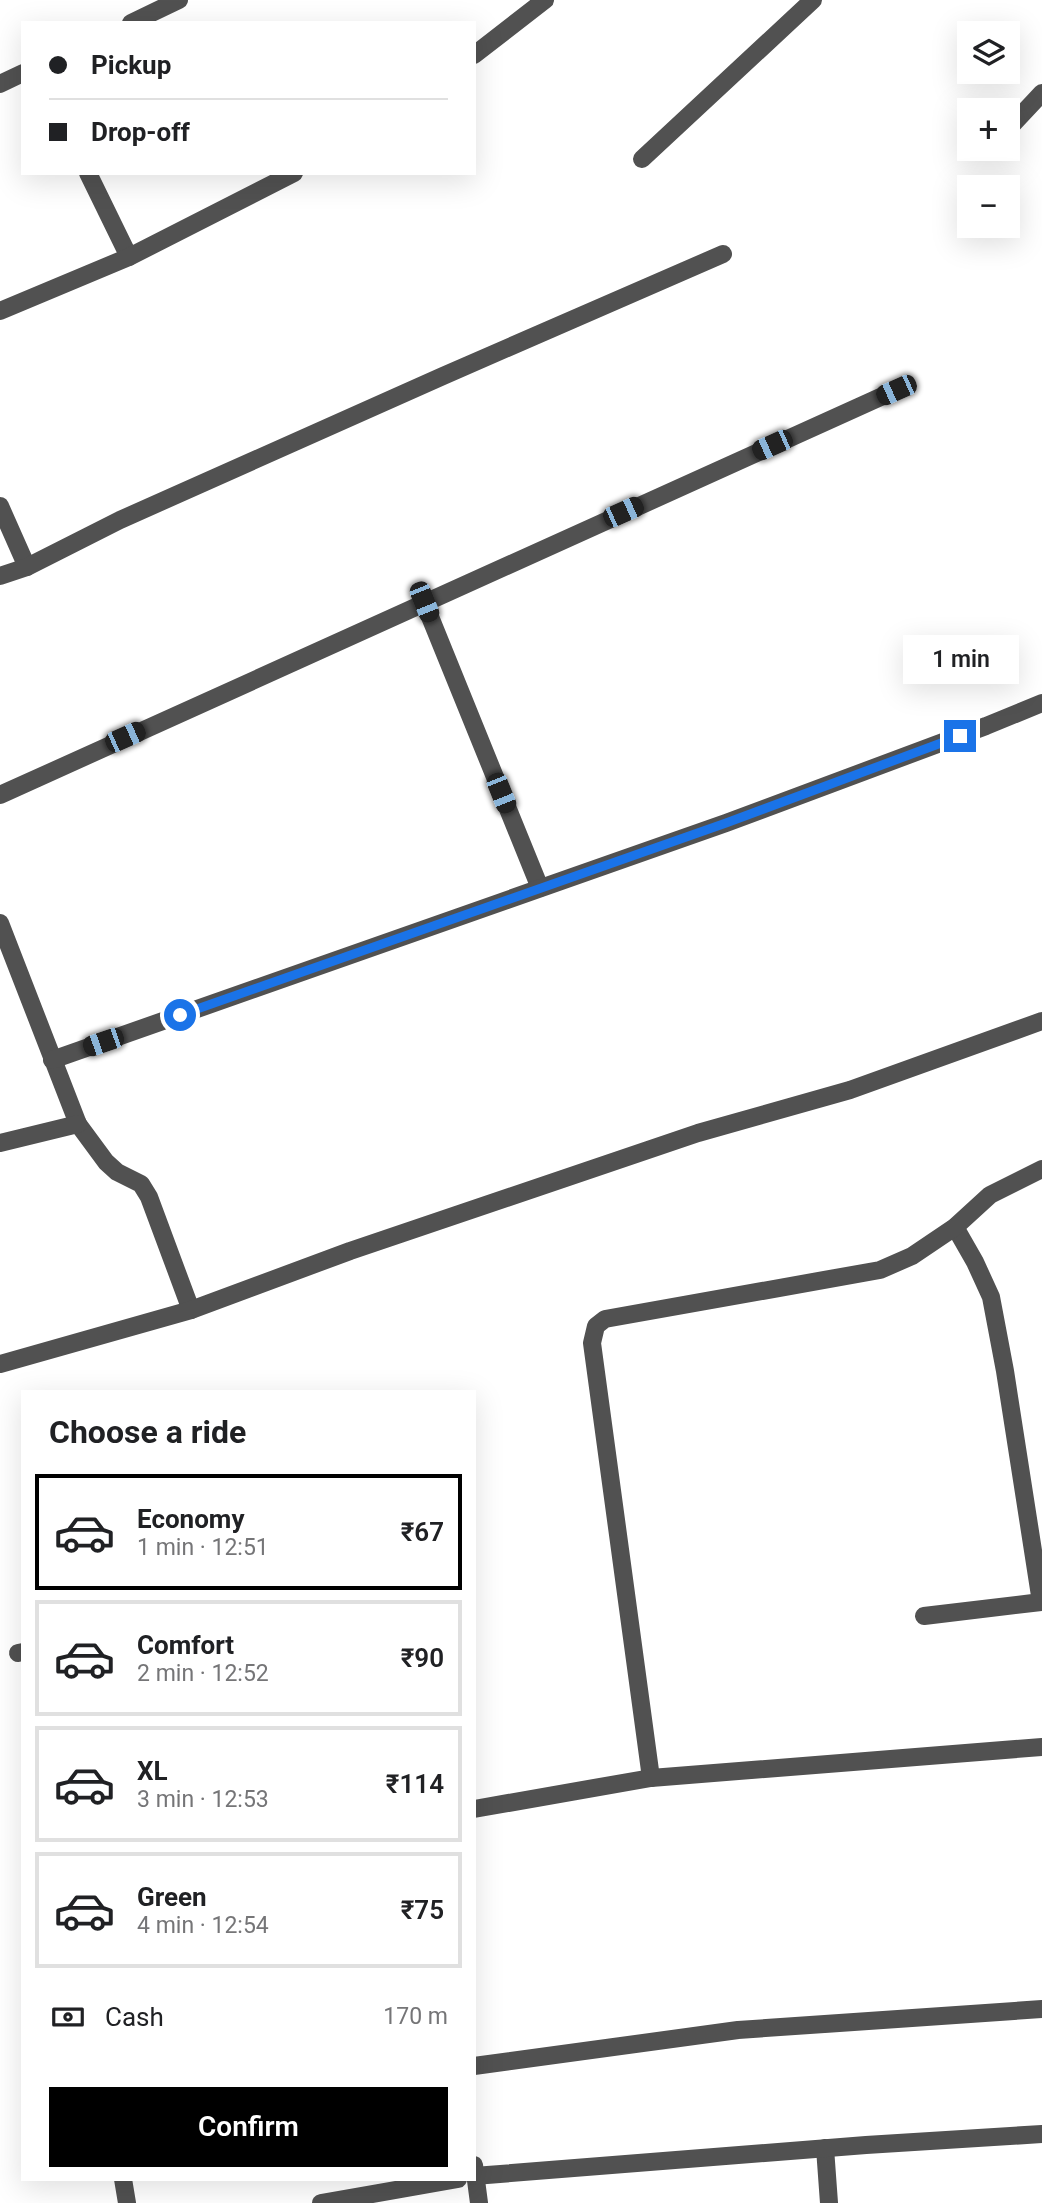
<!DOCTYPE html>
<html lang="en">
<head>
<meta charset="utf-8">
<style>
	:root { --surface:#fff; --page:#f2f2f2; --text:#202124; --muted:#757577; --line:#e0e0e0; --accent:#000 }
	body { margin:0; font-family:Roboto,sans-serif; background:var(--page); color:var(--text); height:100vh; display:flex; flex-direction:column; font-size:26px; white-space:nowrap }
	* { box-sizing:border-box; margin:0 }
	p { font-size:23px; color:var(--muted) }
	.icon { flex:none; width:38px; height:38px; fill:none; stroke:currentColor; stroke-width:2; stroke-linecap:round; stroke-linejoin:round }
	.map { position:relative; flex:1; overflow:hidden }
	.details { position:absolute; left:21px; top:1390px; width:455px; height:791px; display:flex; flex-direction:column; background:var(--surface); border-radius:0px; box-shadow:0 7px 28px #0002 }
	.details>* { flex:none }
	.top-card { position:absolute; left:21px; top:21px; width:455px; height:154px; border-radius:0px; box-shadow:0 7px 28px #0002; display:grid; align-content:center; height:154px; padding:0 28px; background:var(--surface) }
	.buttons { position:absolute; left:957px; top:21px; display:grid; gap:14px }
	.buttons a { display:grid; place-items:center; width:63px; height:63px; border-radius:0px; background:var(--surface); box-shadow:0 7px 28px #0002; font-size:35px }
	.end { position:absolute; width:32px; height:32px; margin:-16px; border:9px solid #1a73e8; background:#fff; box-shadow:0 0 0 4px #fff }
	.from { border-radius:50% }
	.bubble { position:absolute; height:49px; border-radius:0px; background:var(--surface); box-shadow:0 7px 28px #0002; font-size:23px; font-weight:600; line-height:49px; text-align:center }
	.car { position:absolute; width:21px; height:42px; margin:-21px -10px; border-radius:9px; box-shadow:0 0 5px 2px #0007; background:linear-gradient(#222 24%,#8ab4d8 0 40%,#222 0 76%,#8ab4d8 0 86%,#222 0) }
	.top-card b { display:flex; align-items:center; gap:24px; height:66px; font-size:26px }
	.top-card b+b { border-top:2px solid var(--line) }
	.top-card i { width:18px; height:18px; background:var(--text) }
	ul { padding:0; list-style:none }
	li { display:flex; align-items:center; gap:21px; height:116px; margin:0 14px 10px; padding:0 14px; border:4px solid var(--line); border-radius:0px }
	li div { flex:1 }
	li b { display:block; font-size:26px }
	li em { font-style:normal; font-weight:600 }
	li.active { border-color:var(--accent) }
	li>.icon { width:63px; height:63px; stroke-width:1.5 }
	h2 { padding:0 28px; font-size:32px; line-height:84px }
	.pay { display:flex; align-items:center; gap:18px; height:77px; padding:0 28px; font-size:26px }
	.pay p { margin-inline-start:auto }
	.button { display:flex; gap:14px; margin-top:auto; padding:14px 28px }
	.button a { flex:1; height:80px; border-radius:0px; background:var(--accent); color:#fff; font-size:28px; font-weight:600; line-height:80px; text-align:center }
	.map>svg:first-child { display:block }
</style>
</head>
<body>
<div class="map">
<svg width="1042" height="2203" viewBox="0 0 1042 2203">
	<rect width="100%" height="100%" fill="#fff"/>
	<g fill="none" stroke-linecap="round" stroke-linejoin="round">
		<g stroke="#515151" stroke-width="18">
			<path d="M131,23L179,0"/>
			<path d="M474,55L545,0"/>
			<path d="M0,84L23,73"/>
			<path d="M1008,129L1042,93"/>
			<path d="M642,159L813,0"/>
			<path d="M88,173L129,257"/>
			<path d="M0,311L129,257L294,173"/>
			<path d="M0,506L27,567"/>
			<path d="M0,576L27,567L120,520L443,376L723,254"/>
			<path d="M424,602L540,888"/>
			<path d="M0,795L896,390"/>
			<path d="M0,923L78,1124L106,1162L117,1172L141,1184L149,1197L191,1310"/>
			<path d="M52,1060L726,823L986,726L1042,703"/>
			<path d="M0,1143L78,1124"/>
			<path d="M0,1364L191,1310L350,1251L698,1133L850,1090L1042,1021"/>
			<path d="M924,1616L1041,1602L1005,1371L991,1297L975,1262L955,1227"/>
			<path d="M18,1653L23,1652"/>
			<path d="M651,1778L592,1343L596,1326L605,1319L880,1270L912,1256L955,1227L990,1195L1042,1169"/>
			<path d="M474,1809L651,1778L1042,1747"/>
			<path d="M474,2066L738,2030L1042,2009"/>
			<path d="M825,2148L829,2203"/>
			<path d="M474,2165L479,2203"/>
			<path d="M474,2176L866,2145L1042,2134"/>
			<path d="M123,2179L127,2203"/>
			<path d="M321,2203L458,2179"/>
		</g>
	</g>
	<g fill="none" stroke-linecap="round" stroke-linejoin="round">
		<path stroke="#1a73e8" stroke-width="9" d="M180,1015L726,823L960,736"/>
	</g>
</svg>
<div class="buttons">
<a><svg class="icon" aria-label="layers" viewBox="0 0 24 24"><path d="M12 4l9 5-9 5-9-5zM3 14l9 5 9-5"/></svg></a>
<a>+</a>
<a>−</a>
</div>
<i class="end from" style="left:180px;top:1015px"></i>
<i class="end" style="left:960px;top:736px"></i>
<div class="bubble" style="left:903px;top:635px;width:116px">1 min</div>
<i class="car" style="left:896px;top:390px;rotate:246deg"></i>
<i class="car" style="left:772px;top:445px;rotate:246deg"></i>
<i class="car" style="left:623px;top:512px;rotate:66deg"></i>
<i class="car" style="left:424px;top:602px;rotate:158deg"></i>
<i class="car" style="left:125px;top:737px;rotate:66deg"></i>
<i class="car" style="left:501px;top:793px;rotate:158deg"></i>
<i class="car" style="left:103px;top:1042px;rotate:251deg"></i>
<div class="top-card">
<b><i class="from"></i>Pickup</b>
<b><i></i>Drop-off</b>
</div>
<section class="details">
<h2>Choose a ride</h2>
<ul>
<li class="active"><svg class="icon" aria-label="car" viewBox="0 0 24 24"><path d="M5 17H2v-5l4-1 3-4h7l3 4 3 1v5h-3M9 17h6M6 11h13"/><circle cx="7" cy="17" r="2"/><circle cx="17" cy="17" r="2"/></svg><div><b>Economy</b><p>1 min · 12:51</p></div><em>₹67</em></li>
<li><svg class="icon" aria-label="car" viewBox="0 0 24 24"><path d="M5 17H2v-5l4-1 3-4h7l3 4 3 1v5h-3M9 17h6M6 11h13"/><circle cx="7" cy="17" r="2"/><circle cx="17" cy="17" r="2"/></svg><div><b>Comfort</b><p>2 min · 12:52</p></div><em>₹90</em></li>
<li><svg class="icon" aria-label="car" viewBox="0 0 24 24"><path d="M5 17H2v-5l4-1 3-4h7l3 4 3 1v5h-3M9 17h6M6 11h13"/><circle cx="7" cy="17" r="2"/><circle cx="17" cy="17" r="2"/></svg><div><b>XL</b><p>3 min · 12:53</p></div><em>₹114</em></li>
<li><svg class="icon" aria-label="car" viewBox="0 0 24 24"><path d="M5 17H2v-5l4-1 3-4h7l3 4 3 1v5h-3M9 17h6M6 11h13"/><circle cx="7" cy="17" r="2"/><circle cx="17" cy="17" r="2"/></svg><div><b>Green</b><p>4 min · 12:54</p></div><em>₹75</em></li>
</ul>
<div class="pay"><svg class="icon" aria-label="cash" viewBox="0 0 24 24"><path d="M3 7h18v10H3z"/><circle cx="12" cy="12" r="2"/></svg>Cash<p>170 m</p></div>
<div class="button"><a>Confirm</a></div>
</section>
</div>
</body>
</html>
